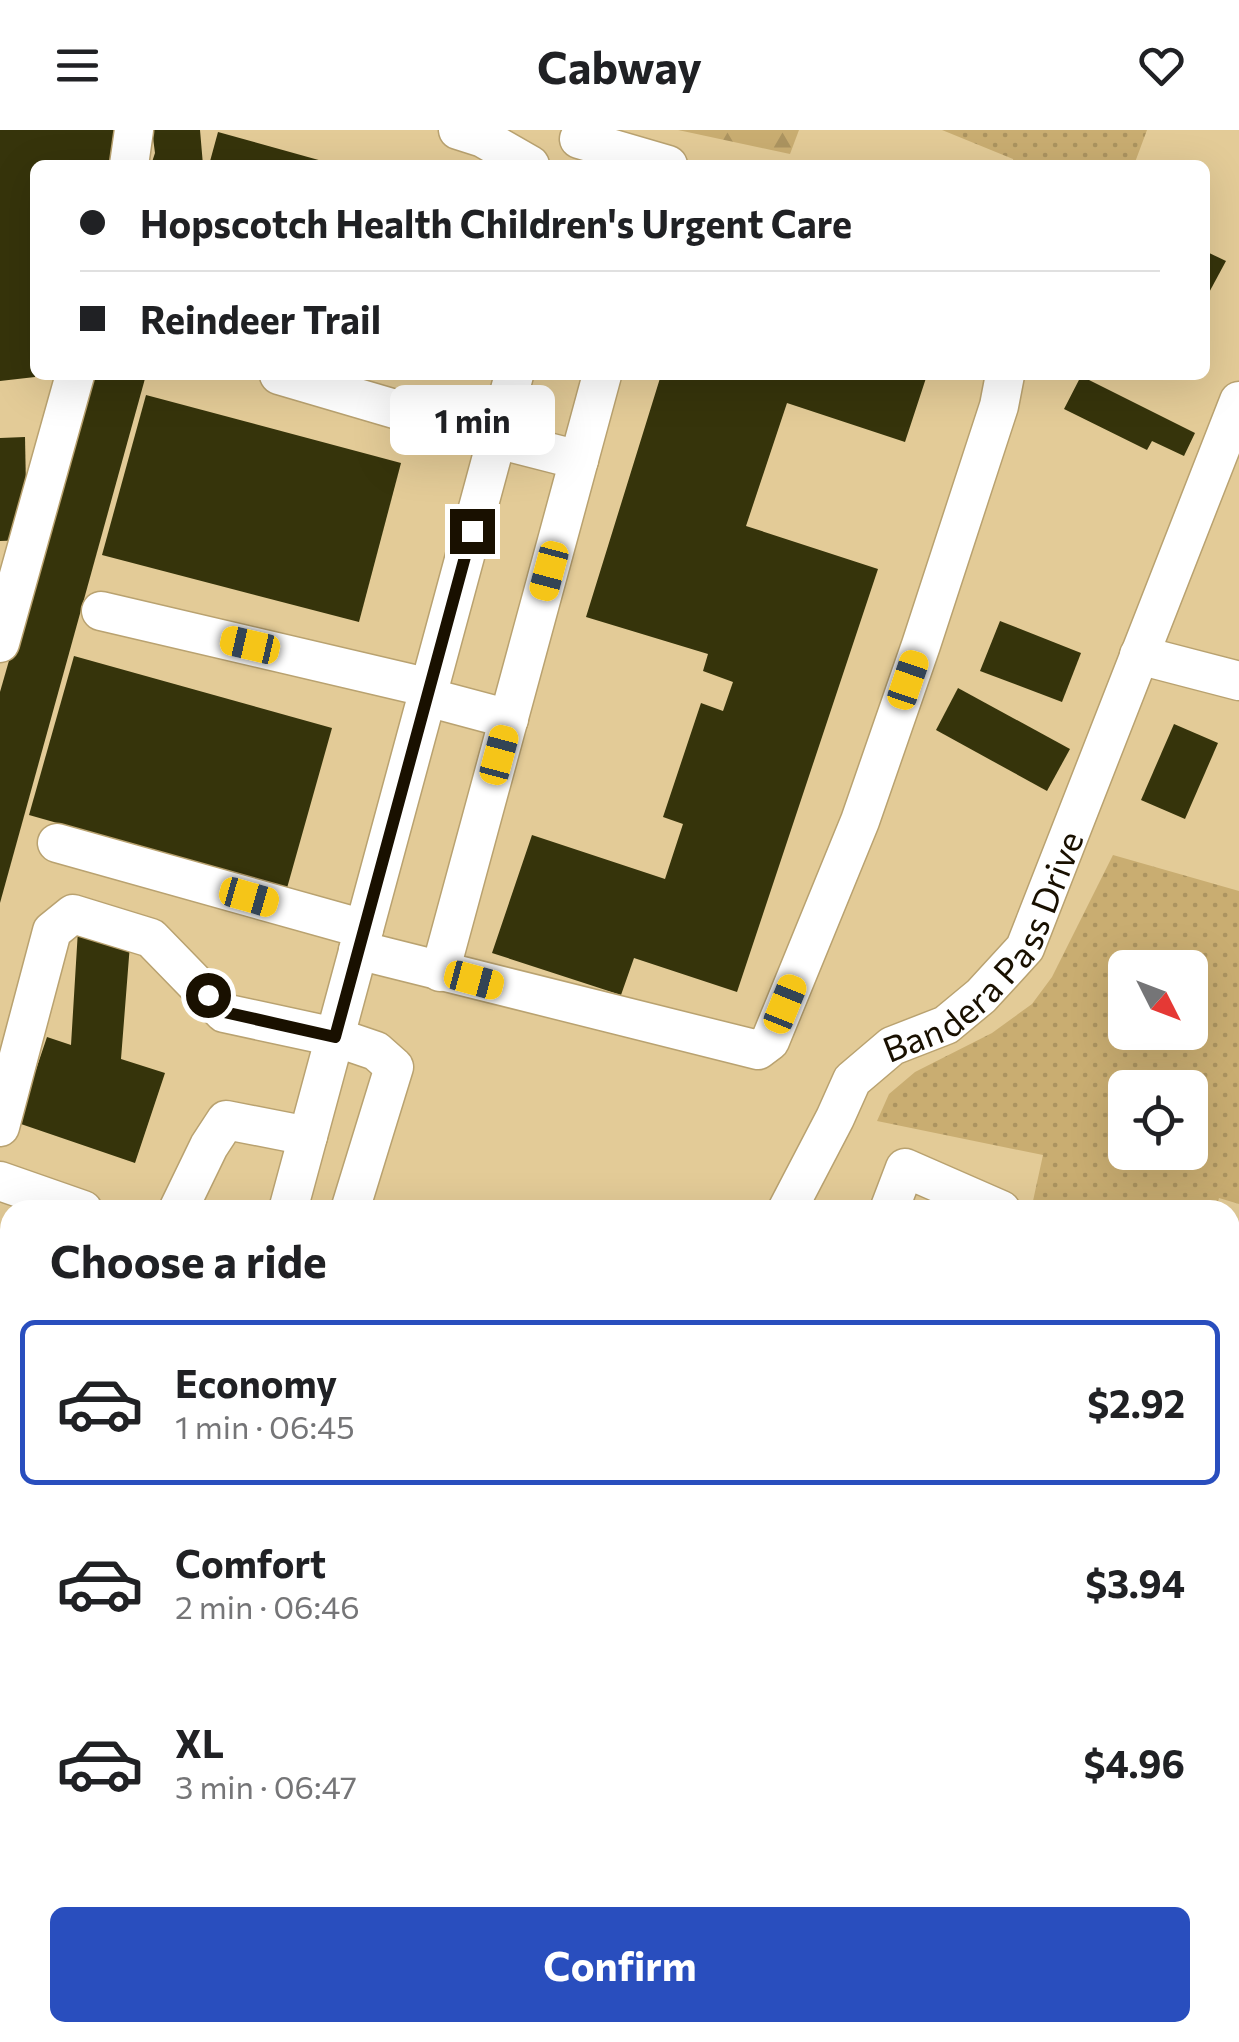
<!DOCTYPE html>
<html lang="en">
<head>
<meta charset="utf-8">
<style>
	:root { --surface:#fff; --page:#f2f2f2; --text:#202124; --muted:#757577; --line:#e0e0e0; --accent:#294ebe }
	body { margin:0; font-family:Commissioner,sans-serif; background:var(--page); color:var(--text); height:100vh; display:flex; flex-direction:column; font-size:38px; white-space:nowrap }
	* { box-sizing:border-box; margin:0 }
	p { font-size:32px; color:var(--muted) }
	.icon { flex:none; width:55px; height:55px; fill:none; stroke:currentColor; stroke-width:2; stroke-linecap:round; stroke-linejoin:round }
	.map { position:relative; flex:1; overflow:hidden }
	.drawer { position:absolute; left:0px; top:1070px; width:1240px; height:842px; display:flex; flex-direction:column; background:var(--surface); border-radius:30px 30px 0 0; box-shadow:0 10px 40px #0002 }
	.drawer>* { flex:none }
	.guide { position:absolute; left:30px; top:30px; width:1180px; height:220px; border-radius:15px; box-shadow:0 10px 40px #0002; display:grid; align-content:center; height:220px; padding:0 50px; background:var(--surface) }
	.needle { width:65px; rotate:132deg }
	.fabs { position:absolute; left:1108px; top:820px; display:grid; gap:20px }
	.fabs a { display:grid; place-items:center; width:100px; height:100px; border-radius:15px; background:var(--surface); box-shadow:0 10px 40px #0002; font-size:50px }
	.end { position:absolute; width:45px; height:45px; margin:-22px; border:12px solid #191000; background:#fff; box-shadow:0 0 0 5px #fff }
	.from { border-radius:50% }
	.bubble { position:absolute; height:70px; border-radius:15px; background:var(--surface); box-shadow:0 10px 40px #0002; font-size:32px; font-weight:700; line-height:70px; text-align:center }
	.car { position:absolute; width:30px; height:60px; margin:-30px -15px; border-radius:12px; box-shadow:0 0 8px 2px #0007; background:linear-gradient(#f5c518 24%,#345 0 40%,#f5c518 0 76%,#345 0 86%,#f5c518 0) }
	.guide b { display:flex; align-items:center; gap:35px; height:95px; font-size:38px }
	.guide b+b { border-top:2px solid var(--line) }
	.guide i { width:25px; height:25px; background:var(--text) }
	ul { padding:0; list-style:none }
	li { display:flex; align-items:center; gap:30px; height:165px; margin:0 20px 15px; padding:0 30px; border:5px solid transparent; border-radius:15px }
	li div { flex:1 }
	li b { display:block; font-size:38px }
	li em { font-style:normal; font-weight:700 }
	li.selected { border-color:var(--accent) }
	li>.icon { width:90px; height:90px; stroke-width:1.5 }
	h2 { padding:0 50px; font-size:45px; line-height:120px }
	.primary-button { display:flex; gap:20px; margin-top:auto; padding:20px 50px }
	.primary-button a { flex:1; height:115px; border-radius:15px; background:var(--accent); color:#fff; font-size:40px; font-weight:700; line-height:115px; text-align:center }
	header { display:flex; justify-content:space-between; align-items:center; height:130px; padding:0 50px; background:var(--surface); font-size:45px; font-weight:700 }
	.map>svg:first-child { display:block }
</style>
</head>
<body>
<header><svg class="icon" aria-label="menu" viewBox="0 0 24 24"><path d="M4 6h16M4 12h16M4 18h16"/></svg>Cabway<svg class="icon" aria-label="heart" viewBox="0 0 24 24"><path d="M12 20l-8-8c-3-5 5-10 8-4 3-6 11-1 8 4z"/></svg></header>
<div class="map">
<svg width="1239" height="1912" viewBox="0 0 1239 1912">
	<defs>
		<pattern id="grass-dots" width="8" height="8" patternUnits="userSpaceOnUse" patternTransform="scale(2.5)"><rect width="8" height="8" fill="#c9ad71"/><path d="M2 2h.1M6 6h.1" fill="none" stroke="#ac9460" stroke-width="1.8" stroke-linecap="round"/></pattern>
		<pattern id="forest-firs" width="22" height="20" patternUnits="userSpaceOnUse" patternTransform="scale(2.5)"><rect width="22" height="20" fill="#c9ad71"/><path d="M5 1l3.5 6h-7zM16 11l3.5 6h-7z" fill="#ac9460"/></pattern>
	</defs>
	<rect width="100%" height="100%" fill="#e3cb97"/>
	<g fill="url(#grass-dots)" fill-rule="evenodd">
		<path d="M942,0H1147L1134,35H1014L1013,29Z"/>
		<path d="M1113,725L1239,761V1074L1219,1068L1216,1080H1031L1043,1025L877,991L889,964L915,942L992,903L1032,874L1052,847ZM1125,838H1190V902H1125ZM1125,958H1190V1022H1125Z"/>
	</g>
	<path fill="url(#forest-firs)" d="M678,0H799L790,24Z"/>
	<g fill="#36340b">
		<path d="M0,0H117L120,32L103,35H35V247L0,251Z"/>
		<path d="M152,0H200L203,35H151L155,23Z"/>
		<path d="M218,2L333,34V35H209Z"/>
		<path d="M1205,121L1226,131L1205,170Z"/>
		<path d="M91,245H146L0,773V562Z"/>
		<path d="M661,245H927L905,312L787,273L746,396L878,439L737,862L634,828L621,865L492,823L532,705L665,749L683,694L663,687L701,573L723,581L733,552L703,541L708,524L586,487Z"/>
		<path d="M1081,246L1195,303L1184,326L1152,311L1147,320L1064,279Z"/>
		<path d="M146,265L401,333L359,492L102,425Z"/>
		<path d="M25,307L27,410L0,411V308Z"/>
		<path d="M1000,491L1081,523L1062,572L980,541Z"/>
		<path d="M74,526L332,598L287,758L29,685Z"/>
		<path d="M958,558L1070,619L1047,661L936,600Z"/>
		<path d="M1174,594L1218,613L1185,689L1141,670Z"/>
		<path d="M78,800L130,814L121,929L165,943L135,1033L18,993L47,907L71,915Z"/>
		<path d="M1235,1182L1239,1183V1340L1230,1337V1201Z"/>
		<path d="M0,1703L10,1706V1807L7,1818L0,1816Z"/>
		<path d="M319,1902H422L419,1912H346Z"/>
		<path d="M442,1902H527L524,1912H439Z"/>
		<path d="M969,1902H1019L1016,1912H965Z"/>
	</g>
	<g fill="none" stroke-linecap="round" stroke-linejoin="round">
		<defs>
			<g id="minor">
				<path d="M458,0L483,8L530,35"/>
				<path d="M579,9L668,35"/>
				<path d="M129,35L134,0"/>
				<path d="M279,245L497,309L579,330"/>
				<path d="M101,481L430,558"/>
				<path d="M0,513L75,245"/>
				<path d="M1139,525L1239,551"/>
				<path d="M427,567L509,589"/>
				<path d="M57,713L364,799"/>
				<path d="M358,820L758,920L770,911L860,691L921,515L999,276L1005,245"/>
				<path d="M440,842L602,245"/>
				<path d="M0,997L52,801L73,784L151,808L224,883L335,907L376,921L394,937L350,1080"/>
				<path d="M0,1051L83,1080"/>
				<path d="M178,1080L209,1016L226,990L308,1006"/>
				<path d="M288,1080L514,245"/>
				<path id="s1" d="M787,1080L835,988L852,950L892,916L946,895L981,866L1025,818L1239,271"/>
				<path d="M889,1080L905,1038L1001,1080"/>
				<path d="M1230,1143L1239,1144"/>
				<path d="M581,1902L585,1912"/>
				<path d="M1126,1902L1173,1912"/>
				<path d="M767,1912L770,1902"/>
			</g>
			<g id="major">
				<path d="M0,1198L10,1201"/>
				<path d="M0,1313L10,1316"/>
				<path d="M1230,1527L1239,1529"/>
				<path d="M1230,1646L1239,1648"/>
			</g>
		</defs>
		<use href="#minor" stroke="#b9a270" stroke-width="41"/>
		<use href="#major" stroke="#896181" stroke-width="54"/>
		<use href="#minor" stroke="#fff" stroke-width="38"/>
		<use href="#major" stroke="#ddbadd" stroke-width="50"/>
	</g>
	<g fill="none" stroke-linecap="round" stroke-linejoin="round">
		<path stroke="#191000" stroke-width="12" d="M208,865L224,882L335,907L472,401"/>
	</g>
	<g text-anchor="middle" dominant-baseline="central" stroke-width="10" stroke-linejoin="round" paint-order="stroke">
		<g font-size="35" fill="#191000" stroke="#f0d8a4">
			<text stroke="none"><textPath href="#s1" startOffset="340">Bandera Pass Drive</textPath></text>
		</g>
	</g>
</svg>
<div class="fabs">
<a><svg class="needle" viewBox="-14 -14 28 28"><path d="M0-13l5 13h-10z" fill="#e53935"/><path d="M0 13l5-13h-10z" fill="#757577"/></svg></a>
<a><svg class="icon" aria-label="locate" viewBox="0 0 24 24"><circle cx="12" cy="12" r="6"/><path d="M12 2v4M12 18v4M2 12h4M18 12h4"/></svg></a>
</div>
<i class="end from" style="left:208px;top:865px"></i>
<i class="end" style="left:472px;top:401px"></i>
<div class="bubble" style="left:390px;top:255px;width:165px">1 min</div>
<i class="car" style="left:549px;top:441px;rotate:195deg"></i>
<i class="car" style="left:250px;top:515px;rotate:283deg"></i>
<i class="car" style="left:908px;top:550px;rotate:19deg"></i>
<i class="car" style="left:499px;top:625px;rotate:15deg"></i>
<i class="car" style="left:249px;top:767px;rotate:106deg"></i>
<i class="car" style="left:474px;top:850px;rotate:105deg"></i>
<i class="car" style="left:785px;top:874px;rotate:22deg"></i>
<div class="guide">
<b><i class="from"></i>Hopscotch Health Children's Urgent Care</b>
<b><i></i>Reindeer Trail</b>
</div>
<section class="drawer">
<h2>Choose a ride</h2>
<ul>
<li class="selected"><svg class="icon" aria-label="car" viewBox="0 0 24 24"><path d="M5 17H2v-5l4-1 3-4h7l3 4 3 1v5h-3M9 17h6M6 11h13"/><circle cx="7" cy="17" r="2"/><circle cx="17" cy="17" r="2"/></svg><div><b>Economy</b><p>1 min · 06:45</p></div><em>$2.92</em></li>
<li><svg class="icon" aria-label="car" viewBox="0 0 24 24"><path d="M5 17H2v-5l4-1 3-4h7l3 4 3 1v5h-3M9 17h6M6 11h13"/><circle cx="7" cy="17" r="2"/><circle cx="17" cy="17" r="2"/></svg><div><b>Comfort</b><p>2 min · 06:46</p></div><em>$3.94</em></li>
<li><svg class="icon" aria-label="car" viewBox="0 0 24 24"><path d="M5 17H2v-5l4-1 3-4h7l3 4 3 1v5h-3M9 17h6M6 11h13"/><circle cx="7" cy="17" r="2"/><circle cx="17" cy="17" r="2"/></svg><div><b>XL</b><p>3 min · 06:47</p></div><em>$4.96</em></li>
</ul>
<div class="primary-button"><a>Confirm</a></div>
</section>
</div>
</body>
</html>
